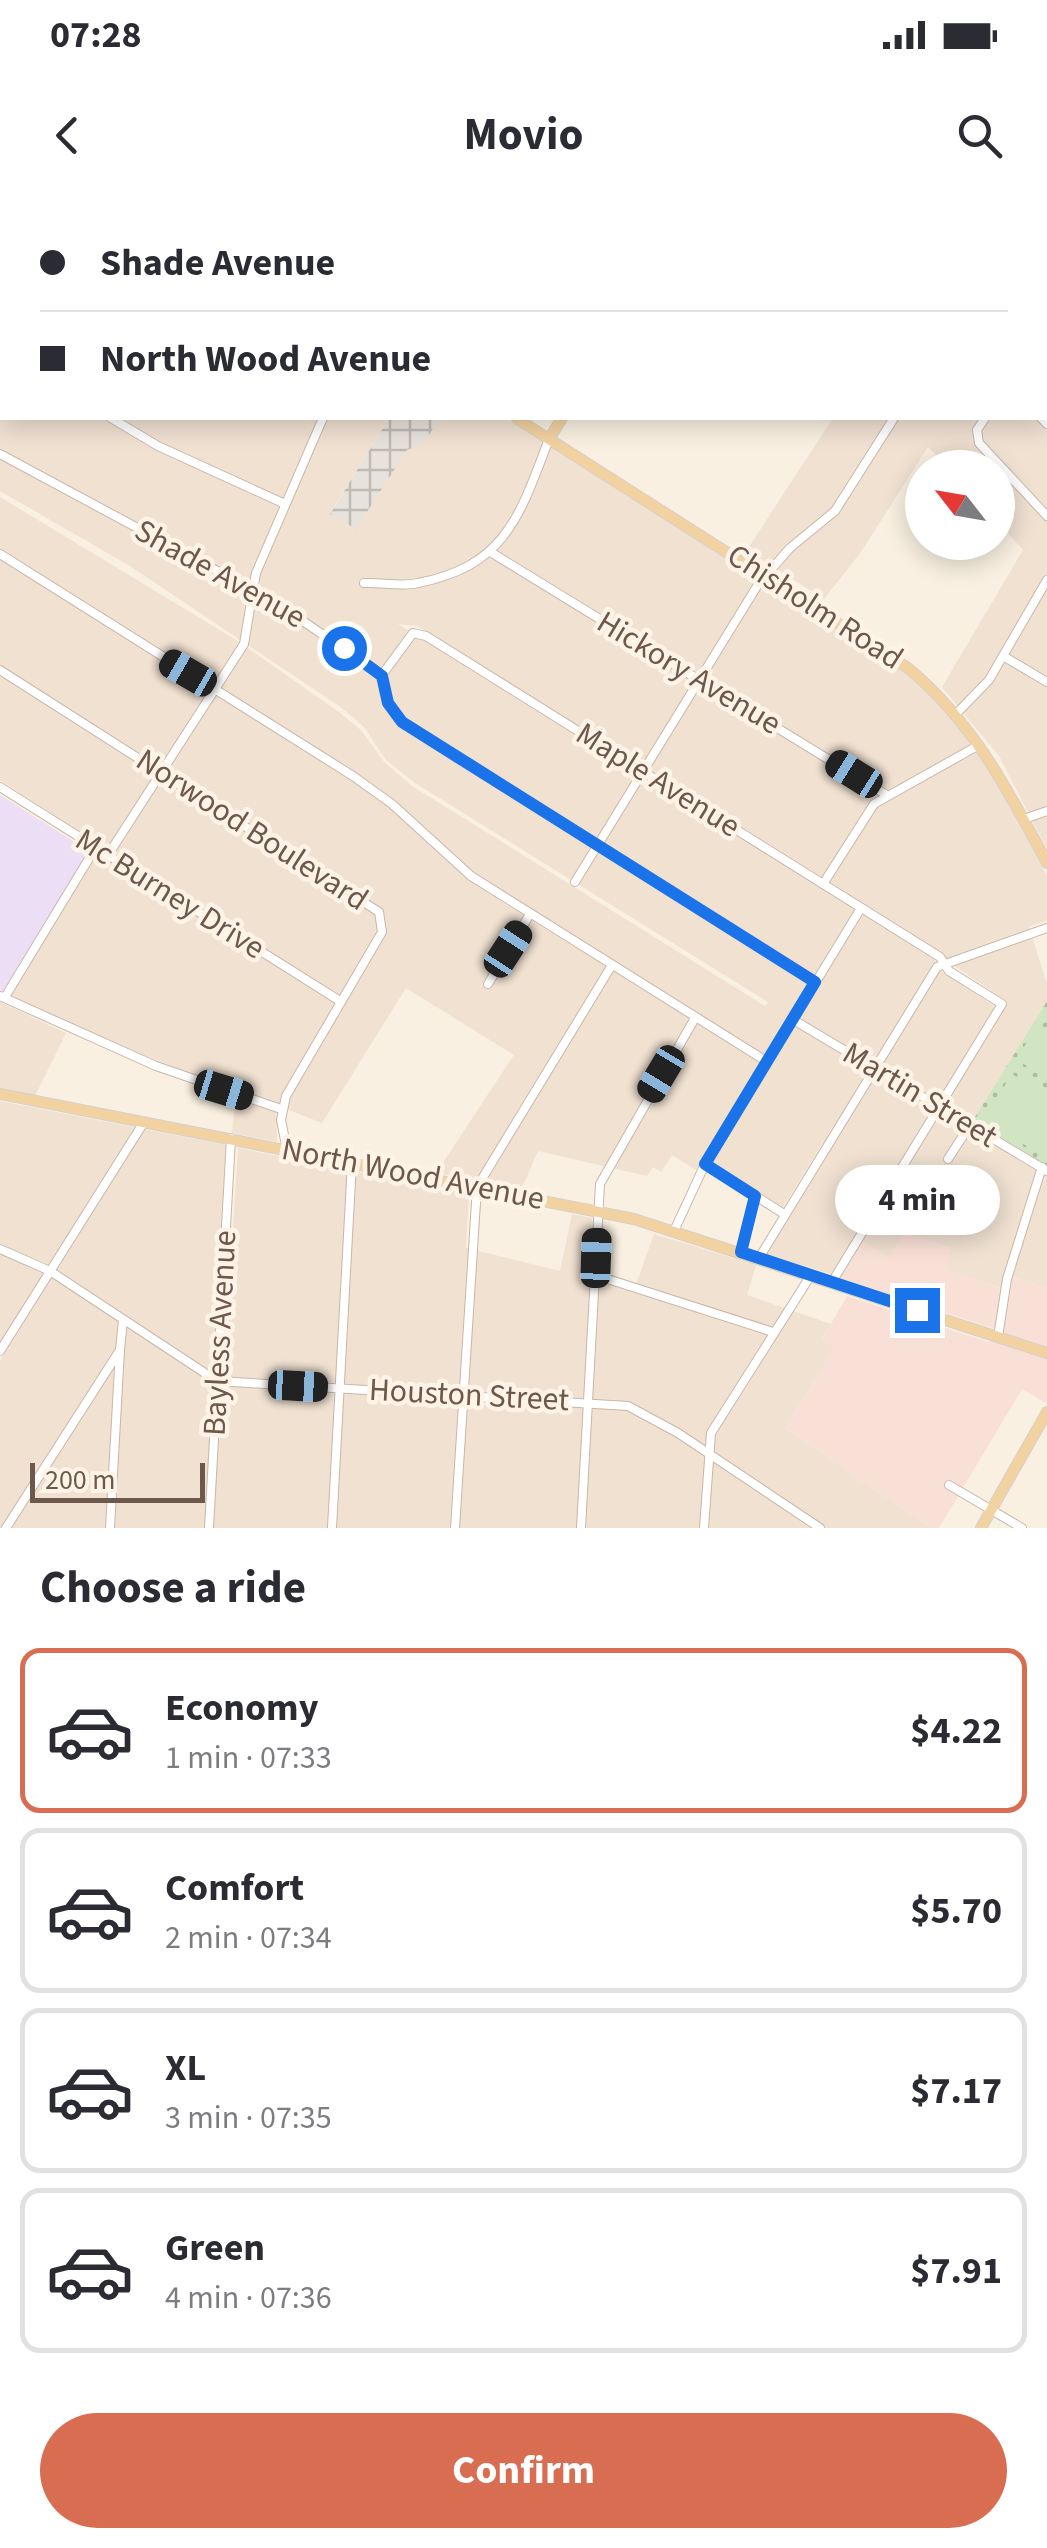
<!DOCTYPE html>
<html lang="en">
<head>
<meta charset="utf-8">
<style>
	:root { --surface:#fff; --page:#f2f2f3; --text:#2b2b33; --muted:#7c7c81; --line:#e1e1e2; --accent:#d86d52 }
	body { margin:0; font-family:"Source Sans 3",sans-serif; background:var(--page); color:var(--text); height:100vh; display:flex; flex-direction:column; font-size:38px; white-space:nowrap }
	* { box-sizing:border-box; margin:0 }
	p { font-size:32px; color:var(--muted) }
	.icon { flex:none; width:55px; height:55px; fill:none; stroke:currentColor; stroke-width:2; stroke-linecap:round; stroke-linejoin:round }
	.map { position:relative; height:1328px; overflow:hidden }
	.drawer { display:flex; flex-direction:column; background:var(--surface); flex:1 }
	.drawer>* { flex:none }
	.banner { position:absolute; left:0px; top:0px; width:1048px; height:220px; box-shadow:0 5px 25px #0003; display:grid; align-content:center; height:220px; padding:0 40px; background:var(--surface) }
	.needle { width:65px; rotate:301deg }
	.buttons { position:absolute; left:905px; top:250px; display:grid; gap:20px }
	.buttons a { display:grid; place-items:center; width:110px; height:110px; border-radius:50%; background:var(--surface); box-shadow:0 5px 25px #0003; font-size:50px }
	.scale { position:absolute; left:30px; bottom:25px; width:175px; box-sizing:border-box; padding-left:10px; border:5px solid #6e574b; border-top:0; font-size:28px; line-height:35px; white-space:nowrap; color:#6e574b; -webkit-text-stroke:8px #fdf4e7; paint-order:stroke }
	.end { position:absolute; width:45px; height:45px; margin:-22px; border:12px solid #1a73e8; background:#fff; box-shadow:0 0 0 5px #fff }
	.from { border-radius:50% }
	.bubble { position:absolute; height:70px; border-radius:35px; background:var(--surface); box-shadow:0 5px 25px #0003; font-size:32px; font-weight:700; line-height:70px; text-align:center }
	.car { position:absolute; width:30px; height:60px; margin:-30px -15px; border-radius:12px; box-shadow:0 0 8px 2px #0007; background:linear-gradient(#222 24%,#8ab4d8 0 40%,#222 0 76%,#8ab4d8 0 86%,#222 0) }
	.banner b { display:flex; align-items:center; gap:35px; height:95px; font-size:38px }
	.banner b+b { border-top:2px solid var(--line) }
	.banner i { width:25px; height:25px; background:var(--text) }
	ul { padding:0; list-style:none }
	li { display:flex; align-items:center; gap:30px; height:165px; margin:0 20px 15px; padding:0 20px; border:5px solid var(--line); border-radius:20px }
	li div { flex:1 }
	li b { display:block; font-size:38px }
	li em { font-style:normal; font-weight:700 }
	li.active { border-color:var(--accent) }
	li>.icon { width:90px; height:90px; stroke-width:1.5 }
	h2 { padding:0 40px; font-size:45px; line-height:120px }
	.button { display:flex; gap:20px; margin-top:auto; padding:20px 40px }
	.button a { flex:1; height:115px; border-radius:60px; background:var(--accent); color:#fff; font-size:40px; font-weight:700; line-height:115px; text-align:center }
	.status { display:flex; justify-content:space-between; align-items:center; height:70px; padding:0 50px; background:var(--surface); direction:ltr }
	.status svg { height:28px; fill:currentColor }
	header { display:flex; justify-content:space-between; align-items:center; height:130px; padding:0 40px; background:var(--surface); font-size:45px; font-weight:700 }
	.map>svg:first-child { display:block }
</style>
</head>
<body>
<div class="status"><b>07:28</b><svg viewBox="0 0 49 12"><path d="M0 12V9h3v3zM5 12V6h3v6zM10 12V3h3v9zM15 12V0h3v12zM26 1h20v11H26zM47 4h2v5h-2z"/></svg></div>
<header><svg class="icon" aria-label="back" viewBox="0 0 24 24"><path d="M15 5l-7 7 7 7"/></svg>Movio<svg class="icon" aria-label="search" viewBox="0 0 24 24"><circle cx="10" cy="10" r="6"/><path d="M15 15l6 6"/></svg></header>
<div class="map">
<svg width="1047" height="1328" viewBox="0 0 1047 1328">
	<defs>
		<pattern id="industrial-grid" width="8" height="8" patternUnits="userSpaceOnUse" patternTransform="scale(2.5)"><rect width="8" height="8" fill="#e8e2dc"/><path d="M0 4h8M4 0v8" fill="none" stroke="#c0bab4"/></pattern>
		<pattern id="grass-dots" width="8" height="8" patternUnits="userSpaceOnUse" patternTransform="scale(2.5)"><rect width="8" height="8" fill="#d1e5c2"/><path d="M2 2h.1M6 6h.1" fill="none" stroke="#aebca0" stroke-width="1.8" stroke-linecap="round"/></pattern>
	</defs>
	<rect width="100%" height="100%" fill="#f9f0e1"/>
	<g fill="#f0e1d1">
		<path d="M0,84L2,218H389L330,313L407,249L423,244L440,218H505L757,374L908,473L941,503L1000,586L1047,676V720L1029,727L1047,784V801L973,921L1047,966V1088L1011,1076L1009,1091L945,1069L951,1047L888,1057L854,1038L831,1074L765,1054L831,947L823,942L782,1009L710,964L862,714L933,758L941,771L994,806L1007,801L830,683L417,426L398,424L855,709L696,970L672,955L661,972L653,967L647,976L538,951L522,988L436,973L514,855L406,788L322,923L276,905L277,942L232,933L236,891L69,826L11,796L101,645L0,580V297L236,440L339,512L361,530L384,562L412,586L765,806L768,802L415,583L386,560L364,527L342,508L130,366L0,291Z"/>
		<path d="M1045,130L1047,132V649L999,556L942,487L1023,350L998,322V268L948,267L928,247L861,352L824,399L747,350L833,218H1045Z"/>
		<path d="M0,802L66,833L35,896L0,890Z"/>
		<path d="M0,901L226,945L217,1095H229L238,948L469,994L466,1048L560,1071L572,1014L592,1018L589,1076L634,1090L654,1034L756,1065L747,1095L831,1124L821,1140L836,1146L785,1228L931,1328H0V1161L58,1068L0,1044Z"/>
		<path d="M0,1054L43,1074L0,1143Z"/>
	</g>
	<path fill="#f9e0d6" d="M904,1033L951,1047L946,1069L1008,1091L1011,1076L1047,1088V1204L1022,1189L939,1328H931L785,1228L835,1147L821,1141L847,1096L989,1142L995,1129L838,1077L860,1041L888,1057Z"/>
	<path fill="url(#industrial-grid)" d="M389,218H440L423,244L407,250L356,329L330,314Z"/>
	<path fill="#ecdff5" d="M0,595L89,651L2,792L0,791Z"/>
	<path fill="url(#grass-dots)" d="M1047,801V966L972,922Z"/>
	<g fill="#d1e5c2">
		<path d="M1039,824L1047,829V879L1016,859Z"/>
		<path d="M1012,874L1047,896V959L984,919Z"/>
	</g>
	<g fill="none" stroke-linecap="round" stroke-linejoin="round">
		<defs>
			<g id="minor">
				<path d="M252,0L253,2"/>
				<path d="M504,0L508,2"/>
				<path d="M930,0L933,2"/>
				<path d="M492,2L494,0"/>
				<path d="M594,2L596,0"/>
				<path d="M1045,121L1047,123"/>
				<path d="M0,152L2,154"/>
				<path d="M111,218L158,246L285,304"/>
				<path d="M985,218L977,230L979,243L1047,316"/>
				<path d="M1041,218L1047,224"/>
				<path d="M0,254L275,402L382,475L388,503L402,522L815,782"/>
				<path d="M492,353L885,594"/>
				<path d="M0,354L353,576L392,604L471,676L766,861"/>
				<path d="M364,383C381,382 401,387 418,383C506,366 520,315 549,239"/>
				<path d="M1003,456L1047,482"/>
				<path d="M0,470L379,712L382,732L286,896L281,920L287,950"/>
				<path d="M382,475L413,433L426,436L940,757L949,771L1002,804L832,1082"/>
				<path d="M956,514L989,480L1047,380"/>
				<path d="M0,587L340,801"/>
				<path d="M1024,619L1047,611"/>
				<path d="M108,655L244,444L256,373L323,218"/>
				<path d="M575,682L759,383L790,348L835,311L894,218"/>
				<path d="M823,684L874,604L979,545"/>
				<path d="M488,784L530,714"/>
				<path d="M0,796L156,866L281,909"/>
				<path d="M5,797L96,647"/>
				<path d="M792,819L1047,971"/>
				<path d="M948,959L970,925"/>
				<path d="M705,964L784,1014"/>
				<path d="M674,1031L705,964L861,708"/>
				<path d="M0,1049L50,1071L217,1181L628,1206L678,1233L820,1328"/>
				<path d="M741,1052L755,996"/>
				<path d="M759,1058L937,767L1047,728"/>
				<path d="M595,1075L773,1132"/>
				<path d="M998,1137L1007,1079L1042,967"/>
				<path d="M0,1151L144,922"/>
				<path d="M949,1285L1022,1328"/>
				<path d="M6,1328L120,1150L123,1120"/>
				<path d="M110,1328L120,1150"/>
				<path d="M209,1328L231,938"/>
				<path d="M332,1328L352,962"/>
				<path d="M455,1328L477,987L612,765"/>
				<path d="M581,1328L600,984L695,818"/>
				<path d="M704,1328L711,1233L811,1075"/>
			</g>
			<g id="major">
				<path d="M181,0L185,2"/>
				<path d="M698,2L700,0"/>
				<path d="M516,218L908,468C973,522 1008,590 1047,663"/>
				<path d="M549,239L562,218"/>
				<path d="M0,894L634,1019L1047,1153"/>
				<path d="M981,1328L1047,1212"/>
			</g>
		</defs>
		<use href="#minor" stroke="#c8b7aa" stroke-width="10"/>
		<use href="#major" stroke="#d6d0cd" stroke-width="12"/>
		<use href="#minor" stroke="#fff" stroke-width="8"/>
		<use href="#major" stroke="#f2d2a0" stroke-width="10"/>
		<defs>
			<g id="rail">
				<path d="M943,0L945,2"/>
				<path d="M979,0L981,2"/>
				<path d="M1045,111L1047,113"/>
			</g>
		</defs>
		<use href="#rail" stroke="#b2a2c0" stroke-width="6"/>
		<use href="#rail" stroke="#fdf4e7" stroke-width="2.5" stroke-dasharray="8" stroke-linecap="butt"/>
	</g>
	<g fill="none" stroke-linecap="round" stroke-linejoin="round">
		<path stroke="#1a73e8" stroke-width="12" d="M344,448L382,476L388,503L402,522L815,782L705,964L755,996L741,1052L917,1110"/>
	</g>
	<g text-anchor="middle" dominant-baseline="central" stroke-width="9" stroke-linejoin="round" paint-order="stroke">
		<g font-size="32" fill="#6e574b" stroke="#fdf4e7">
			<text transform="translate(220 374) rotate(29)">Shade Avenue</text>
			<text transform="translate(815 407) rotate(33)">Chisholm Road</text>
			<text transform="translate(689 473) rotate(31)">Hickory Avenue</text>
			<text transform="translate(658 580) rotate(32)">Maple Avenue</text>
			<text transform="translate(252 630) rotate(33)">Norwood Boulevard</text>
			<text transform="translate(170 694) rotate(32)">Mc Burney Drive</text>
			<text transform="translate(920 895) rotate(31)">Martin Street</text>
			<text transform="translate(413 974) rotate(11)">North Wood Avenue</text>
			<text transform="translate(220 1133) rotate(-87)">Bayless Avenue</text>
			<text transform="translate(469 1195) rotate(3)">Houston Street</text>
		</g>
	</g>
</svg>
<div class="buttons">
<a><svg class="needle" viewBox="-14 -14 28 28"><path d="M0-13l5 13h-10z" fill="#e53935"/><path d="M0 13l5-13h-10z" fill="#7c7c81"/></svg></a>
</div>
<div class="scale">200 m</div>
<i class="end from" style="left:344px;top:448px"></i>
<i class="end" style="left:917px;top:1110px"></i>
<div class="bubble" style="left:835px;top:965px;width:165px">4 min</div>
<i class="car" style="left:188px;top:473px;rotate:300deg"></i>
<i class="car" style="left:854px;top:574px;rotate:302deg"></i>
<i class="car" style="left:508px;top:749px;rotate:33deg"></i>
<i class="car" style="left:661px;top:874px;rotate:211deg"></i>
<i class="car" style="left:224px;top:890px;rotate:107deg"></i>
<i class="car" style="left:596px;top:1058px;rotate:2deg"></i>
<i class="car" style="left:298px;top:1186px;rotate:93deg"></i>
<div class="banner">
<b><i class="from"></i>Shade Avenue</b>
<b><i></i>North Wood Avenue</b>
</div>
</div>
<section class="drawer">
<h2>Choose a ride</h2>
<ul>
<li class="active"><svg class="icon" aria-label="car" viewBox="0 0 24 24"><path d="M5 17H2v-5l4-1 3-4h7l3 4 3 1v5h-3M9 17h6M6 11h13"/><circle cx="7" cy="17" r="2"/><circle cx="17" cy="17" r="2"/></svg><div><b>Economy</b><p>1 min · 07:33</p></div><em>$4.22</em></li>
<li><svg class="icon" aria-label="car" viewBox="0 0 24 24"><path d="M5 17H2v-5l4-1 3-4h7l3 4 3 1v5h-3M9 17h6M6 11h13"/><circle cx="7" cy="17" r="2"/><circle cx="17" cy="17" r="2"/></svg><div><b>Comfort</b><p>2 min · 07:34</p></div><em>$5.70</em></li>
<li><svg class="icon" aria-label="car" viewBox="0 0 24 24"><path d="M5 17H2v-5l4-1 3-4h7l3 4 3 1v5h-3M9 17h6M6 11h13"/><circle cx="7" cy="17" r="2"/><circle cx="17" cy="17" r="2"/></svg><div><b>XL</b><p>3 min · 07:35</p></div><em>$7.17</em></li>
<li><svg class="icon" aria-label="car" viewBox="0 0 24 24"><path d="M5 17H2v-5l4-1 3-4h7l3 4 3 1v5h-3M9 17h6M6 11h13"/><circle cx="7" cy="17" r="2"/><circle cx="17" cy="17" r="2"/></svg><div><b>Green</b><p>4 min · 07:36</p></div><em>$7.91</em></li>
</ul>
<div class="button"><a>Confirm</a></div>
</section>
</body>
</html>
